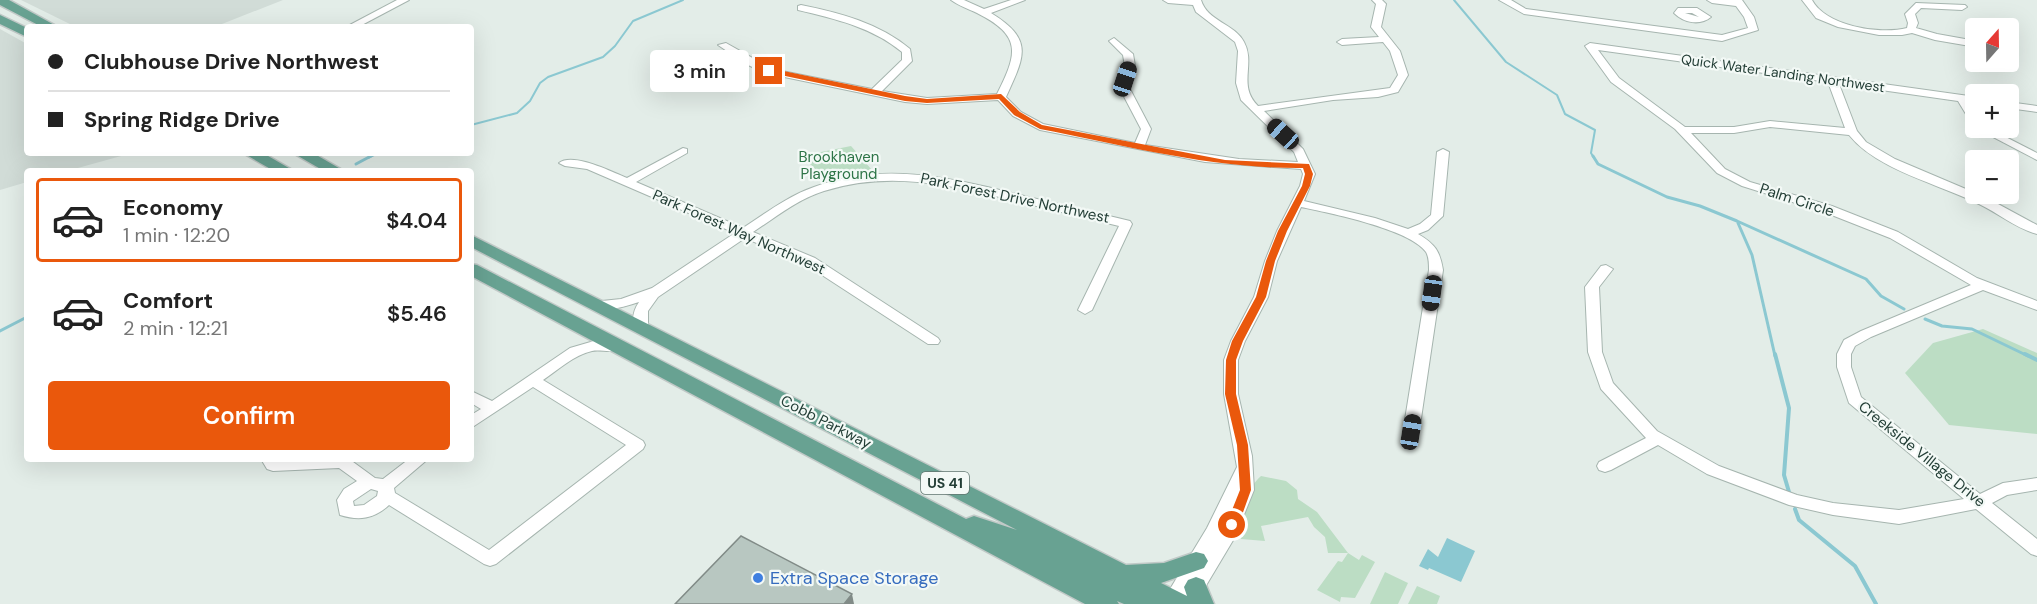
<!DOCTYPE html>
<html lang="en">
<head>
<meta charset="utf-8">
<style>
	:root { --surface:#fff; --page:#f2f2f2; --text:#222; --muted:#767676; --line:#e0e0e0; --accent:#ea580c }
	body { margin:0; font-family:"DM Sans",sans-serif; background:var(--page); color:var(--text); height:100vh; display:flex; flex-direction:column; font-size:22px; white-space:nowrap }
	* { box-sizing:border-box; margin:0 }
	p { font-size:20px; color:var(--muted) }
	.icon { flex:none; width:33px; height:33px; fill:none; stroke:currentColor; stroke-width:2; stroke-linecap:round; stroke-linejoin:round }
	.map { position:relative; flex:1; overflow:hidden }
	.side { position:absolute; left:24px; top:168px; width:450px; height:294px; display:flex; flex-direction:column; background:var(--surface); border-radius:6px; box-shadow:0 6px 24px #0002 }
	.side>* { flex:none }
	.top-card { position:absolute; left:24px; top:24px; width:450px; height:132px; border-radius:6px; box-shadow:0 6px 24px #0002; display:grid; align-content:center; height:132px; padding:0 24px; background:var(--surface) }
	.needle { width:39px; rotate:20deg }
	.tools { position:absolute; left:1965px; top:18px; display:grid; gap:12px }
	.tools a { display:grid; place-items:center; width:54px; height:54px; border-radius:6px; background:var(--surface); box-shadow:0 6px 24px #0002; font-size:30px }
	.end { position:absolute; width:27px; height:27px; margin:-14px; border:8px solid #ea580c; background:#fff; box-shadow:0 0 0 3px #fff }
	.from { border-radius:50% }
	.bubble { position:absolute; height:42px; border-radius:6px; background:var(--surface); box-shadow:0 6px 24px #0002; font-size:20px; font-weight:600; line-height:42px; text-align:center }
	.car { position:absolute; width:18px; height:36px; margin:-18px -9px; border-radius:8px; box-shadow:0 0 4px 2px #0007; background:linear-gradient(#222 24%,#8ab4d8 0 40%,#222 0 76%,#8ab4d8 0 86%,#222 0) }
	.top-card b { display:flex; align-items:center; gap:21px; height:57px; font-size:22px }
	.top-card b+b { border-top:2px solid var(--line) }
	.top-card i { width:15px; height:15px; background:var(--text) }
	ul { padding:10px 0 0; list-style:none }
	li { display:flex; align-items:center; gap:18px; height:84px; margin:0 12px 9px; padding:0 12px; border:3px solid transparent; border-radius:6px }
	li div { flex:1 }
	li b { display:block; font-size:22px }
	li em { font-style:normal; font-weight:600 }
	li.on { border-color:var(--accent) }
	li>.icon { width:54px; height:54px; stroke-width:1.5 }
	.cta { display:flex; gap:12px; margin-top:auto; padding:12px 24px }
	.cta a { flex:1; height:69px; border-radius:6px; background:var(--accent); color:#fff; font-size:24px; font-weight:600; line-height:69px; text-align:center }
	.map>svg:first-child { display:block }
</style>
</head>
<body>
<div class="map">
<svg width="2037" height="604" viewBox="0 0 2037 604">
	<rect width="100%" height="100%" fill="#e3ede8"/>
	<g fill="#d1dcd7">
		<path d="M21,0H283L222,24L227,27H76Z"/>
		<path d="M0,29L27,44V153H132L67,171H27V182L0,190Z"/>
	</g>
	<g fill="#bcddc4">
		<path d="M851,146L878,177L830,182L801,156Z"/>
		<path d="M1983,329L2037,353V434L1949,425L1905,373L1933,343Z"/>
		<path d="M1261,476L1286,481L1297,490L1298,499L1317,512L1348,553L1359,560L1362,555L1375,562L1355,598L1341,597L1340,602L1317,590L1338,561L1342,562L1348,553H1328L1325,537L1314,527L1308,517L1261,526L1265,541L1241,539C1236,523 1247,487 1261,476Z"/>
		<path d="M1385,572L1408,583L1398,604H1370Z"/>
		<path d="M1417,586L1440,596L1437,604H1408Z"/>
	</g>
	<path fill="#8bc8d1" d="M1447,538L1475,551L1461,582L1429,568L1428,570L1419,566L1428,549L1438,557Z"/>
	<g fill="none" stroke-linecap="round" stroke-linejoin="round">
		<g stroke="#8bc8d1" stroke-width="2">
			<path d="M1454,0L1506,62L1557,95L1565,114L1595,130L1591,153L1594,158"/>
			<path d="M471,125L517,113L530,101L540,83L548,77L603,57L615,46L633,21L683,0"/>
			<path d="M368,158L378,153"/>
		</g>
		<g stroke="#8bc8d1" stroke-width="3">
			<path d="M1593,156L1598,164L1667,197L1700,206L1737,221L1866,279L1881,296L1904,309"/>
			<path d="M356,164L371,156"/>
			<path d="M1738,223L1752,255L1775,356"/>
			<path d="M1925,319L1942,326L1972,329L2028,356"/>
			<path d="M0,331L27,317"/>
		</g>
		<g stroke="#8bc8d1" stroke-width="4">
			<path d="M1775,354L1789,408L1784,475L1789,492"/>
			<path d="M2025,354L2037,360"/>
			<path d="M1795,509L1799,520L1855,566L1876,604"/>
		</g>
		<defs>
			<g id="minor">
				<path d="M397,0H409L358,27H346Z"/>
				<path d="M951,0H964L984,9L1011,0H1025L991,13C1035,40 1024,57 1006,97L1021,112L1043,124L1135,143L1141,129L1120,89L1125,66L1123,55L1109,41L1114,38L1133,54L1135,66L1130,89L1151,129L1145,145L1239,159L1298,162L1294,152L1241,100L1236,83L1238,51L1235,42L1196,12L1193,5L1168,3L1163,0H1201C1207,21 1235,24 1244,42C1256,64 1237,85 1258,106L1390,88L1398,75L1390,51L1383,42L1342,45L1337,42L1342,39L1379,37L1371,27L1376,4L1372,0H1382L1386,4L1381,27L1400,51L1408,75L1398,92L1378,97L1333,100L1264,111L1303,149L1315,174L1304,201L1375,218L1408,229L1420,224L1431,215L1437,152L1443,149L1449,152L1443,216L1428,230L1418,234C1435,244 1440,251 1443,270L1419,432L1416,436H1406L1403,432L1429,270C1429,264 1429,257 1426,252C1410,229 1329,213 1301,207L1277,261L1268,297L1245,341L1238,360V394L1252,456L1254,490L1235,537L1195,604H1161L1207,528L1237,467L1224,394V360L1231,341L1254,297L1265,261L1277,231L1300,186L1303,174L1301,169L1205,162L1040,130L1013,116L998,100L927,104L905,102L765,73L746,64L718,45L726,43L772,69L872,89L902,60V52C872,27 835,19 798,10V6L801,5C840,13 879,23 910,49L912,61L882,91L927,98L997,94C1017,54 1023,36 977,13C969,9 959,6 951,0Z"/>
				<path d="M1499,0H1511L1526,9L1722,35L1748,28L1744,17L1736,6L1712,3L1707,0H1742L1754,17L1758,30L1722,41L1524,14Z"/>
				<path d="M1802,0H1812C1826,26 1879,35 1907,28L1908,23L1905,14L1916,3L1965,5L1967,7L1962,10L1921,8L1915,14L1918,23L1916,28L1937,34L1976,41V47L1935,40L1912,33L1902,35H1879L1838,27L1816,18Z"/>
				<path d="M1678,8H1697L1711,17C1700,26 1684,23 1674,13ZM1685,13H1692L1699,17Z"/>
				<path d="M1590,43L1976,97V103L1970,102L1976,112V125L1972,124L1958,101L1839,84L1857,131L1866,142L1895,159L1987,198L2037,225V234C2017,229 1998,213 1979,204C1939,184 1877,170 1849,135L1770,127L1734,133H1691L1725,169L1750,182L1832,206L1898,232L1977,278L2037,301V310L1983,290L1871,337L1855,346L1851,354V367L1861,397L1980,494L2003,483L2037,478V490L2007,495L1992,503L2037,539V556L2031,554L1976,509L1899,524L1833,515L1789,505L1707,474L1658,445L1611,470L1605,472L1599,470L1597,466L1599,462L1646,438L1601,389L1588,352L1585,287L1601,266L1606,265L1613,269L1599,287L1602,352L1613,383L1657,431L1719,466L1797,495L1833,503L1899,510L1964,499L1849,403L1837,367V354L1844,340L1861,331L1971,285L1890,238L1824,212L1742,186L1717,173L1675,129L1611,82L1585,46ZM1598,50L1828,82L1845,128L1770,121L1734,127H1685L1619,78Z"/>
				<path d="M2008,102L2037,106V112L2008,108Z"/>
				<path d="M1976,128H1988L2037,153V160Z"/>
				<path d="M683,148L687,149V153L636,182L743,228C766,213 788,196 814,187C885,161 950,178 1020,195C1057,204 1094,212 1130,221L1132,224L1092,310L1085,314L1078,310L1119,226C1082,217 1045,208 1008,199C944,184 889,171 824,191C798,199 776,217 753,232L815,258L938,338L940,341L938,344H928L805,264L745,238L658,297L648,311V327L641,331L636,330C631,320 633,311 639,302C627,306 600,315 590,305L592,302L621,299L652,288L735,233L587,169L565,166L559,163C573,152 612,172 627,178Z"/>
				<path d="M594,341H616L623,346C616,355 602,349 592,351C574,355 558,370 543,380L643,441L645,445L643,449L496,564L490,566L484,564L389,505C374,519 359,521 340,515L337,500L344,489L357,481L339,468L273,471L267,469L261,459H349L375,478L383,479L409,459H428L394,488L395,493L489,550L626,445L533,387L471,428V415L481,409L471,403V391L492,401L570,348ZM371,489L378,491L377,496L364,505L354,506L353,501Z"/>
			</g>
			<g id="major">
				<path d="M0,0H9L58,27H42L0,5Z"/>
				<path d="M0,15L27,28V37L0,24Z"/>
				<path d="M243,153H263L294,171H274Z"/>
				<path d="M293,153H313L344,171H324Z"/>
				<path d="M471,235L1126,565L1164,563L1196,552L1204,554L1208,561L1204,568L1161,583L1187,596L1184,587L1188,580L1196,577L1204,580L1214,604H1124L1117,601L1119,604H1085L471,276V264L477,265L966,519L974,516L1017,530L471,247Z"/>
			</g>
		</defs>
		<use href="#minor" stroke="#a6b5af" stroke-width="2"/>
		<use href="#major" stroke="#c1c9c7" stroke-width="3"/>
		<use href="#minor" fill="#fff" fill-rule="evenodd"/>
		<use href="#major" fill="#68a292" fill-rule="evenodd"/>
	</g>
	<path fill="#818b87" d="M852,594L854,604H844Z"/>
	<path fill="#b8c7c1" stroke="#818b87" stroke-width="1.5" d="M741,536L852,594L844,604H675Z"/>
	<path fill="#ea580c" d="M769,68L905,96L927,99L1001,94L1020,112L1042,125L1225,160L1309,164L1313,174L1310,186L1287,231L1275,261L1266,297L1243,341L1236,360V394L1248,445L1251,490L1237,529H1228L1226,525L1240,490L1237,445L1225,394L1226,360L1232,341L1256,297L1266,261L1278,231L1302,186L1305,174L1303,168C1214,169 1127,146 1040,129L1014,115L999,99L927,103L905,101L766,72Z"/>
	<circle fill="#3f7fe0" stroke="#f3f9f6" stroke-width="2" cx="758" cy="578" r="6"/>
	<g text-anchor="middle" dominant-baseline="central" stroke-width="4.5" stroke-linejoin="round" paint-order="stroke">
		<g font-size="14" fill="#233e36" stroke="#f3f9f6">
			<text transform="translate(1783 73) rotate(8)">Quick Water Landing Northwest</text>
		</g>
		<rect fill="#f3f9f6" stroke="#617670" stroke-width="1.5" x="921" y="472" width="48" height="22" rx="4.5"/>
		<g font-size="14" font-weight="bold" fill="#233e36">
			<text x="945" y="483">US 41</text>
		</g>
		<g font-size="15" fill="#2d7447" stroke="#f3f9f6">
			<text x="839" y="157">Brookhaven<tspan x="839" dy="17">Playground</tspan></text>
		</g>
		<g font-size="15" fill="#233e36" stroke="#f3f9f6">
			<text transform="translate(1015 198) rotate(12)">Park Forest Drive Northwest</text>
			<text transform="translate(1797 200) rotate(18)">Palm Circle</text>
			<text transform="translate(739 232) rotate(24)">Park Forest Way Northwest</text>
			<text transform="translate(826 422) rotate(27)">Cobb Parkway</text>
			<text transform="translate(1922 454) rotate(39)">Creekside Village Drive</text>
		</g>
		<g font-size="18" fill="#366cbe" stroke="#f3f9f6" text-anchor="start">
			<text x="770" y="578">Extra Space Storage</text>
		</g>
	</g>
</svg>
<div class="tools">
<a><svg class="needle" viewBox="-14 -14 28 28"><path d="M0-13l5 13h-10z" fill="#e53935"/><path d="M0 13l5-13h-10z" fill="#767676"/></svg></a>
<a>+</a>
<a>−</a>
</div>
<i class="end from" style="left:1232px;top:525px"></i>
<i class="end" style="left:769px;top:71px"></i>
<div class="bubble" style="left:650px;top:50px;width:99px">3 min</div>
<i class="car" style="left:1125px;top:79px;rotate:18deg"></i>
<i class="car" style="left:1283px;top:134px;rotate:312deg"></i>
<i class="car" style="left:1432px;top:293px;rotate:188deg"></i>
<i class="car" style="left:1411px;top:432px;rotate:9deg"></i>
<div class="top-card">
<b><i class="from"></i>Clubhouse Drive Northwest</b>
<b><i></i>Spring Ridge Drive</b>
</div>
<section class="side">
<ul>
<li class="on"><svg class="icon" aria-label="car" viewBox="0 0 24 24"><path d="M5 17H2v-5l4-1 3-4h7l3 4 3 1v5h-3M9 17h6M6 11h13"/><circle cx="7" cy="17" r="2"/><circle cx="17" cy="17" r="2"/></svg><div><b>Economy</b><p>1 min · 12:20</p></div><em>$4.04</em></li>
<li><svg class="icon" aria-label="car" viewBox="0 0 24 24"><path d="M5 17H2v-5l4-1 3-4h7l3 4 3 1v5h-3M9 17h6M6 11h13"/><circle cx="7" cy="17" r="2"/><circle cx="17" cy="17" r="2"/></svg><div><b>Comfort</b><p>2 min · 12:21</p></div><em>$5.46</em></li>
</ul>
<div class="cta"><a>Confirm</a></div>
</section>
</div>
</body>
</html>
